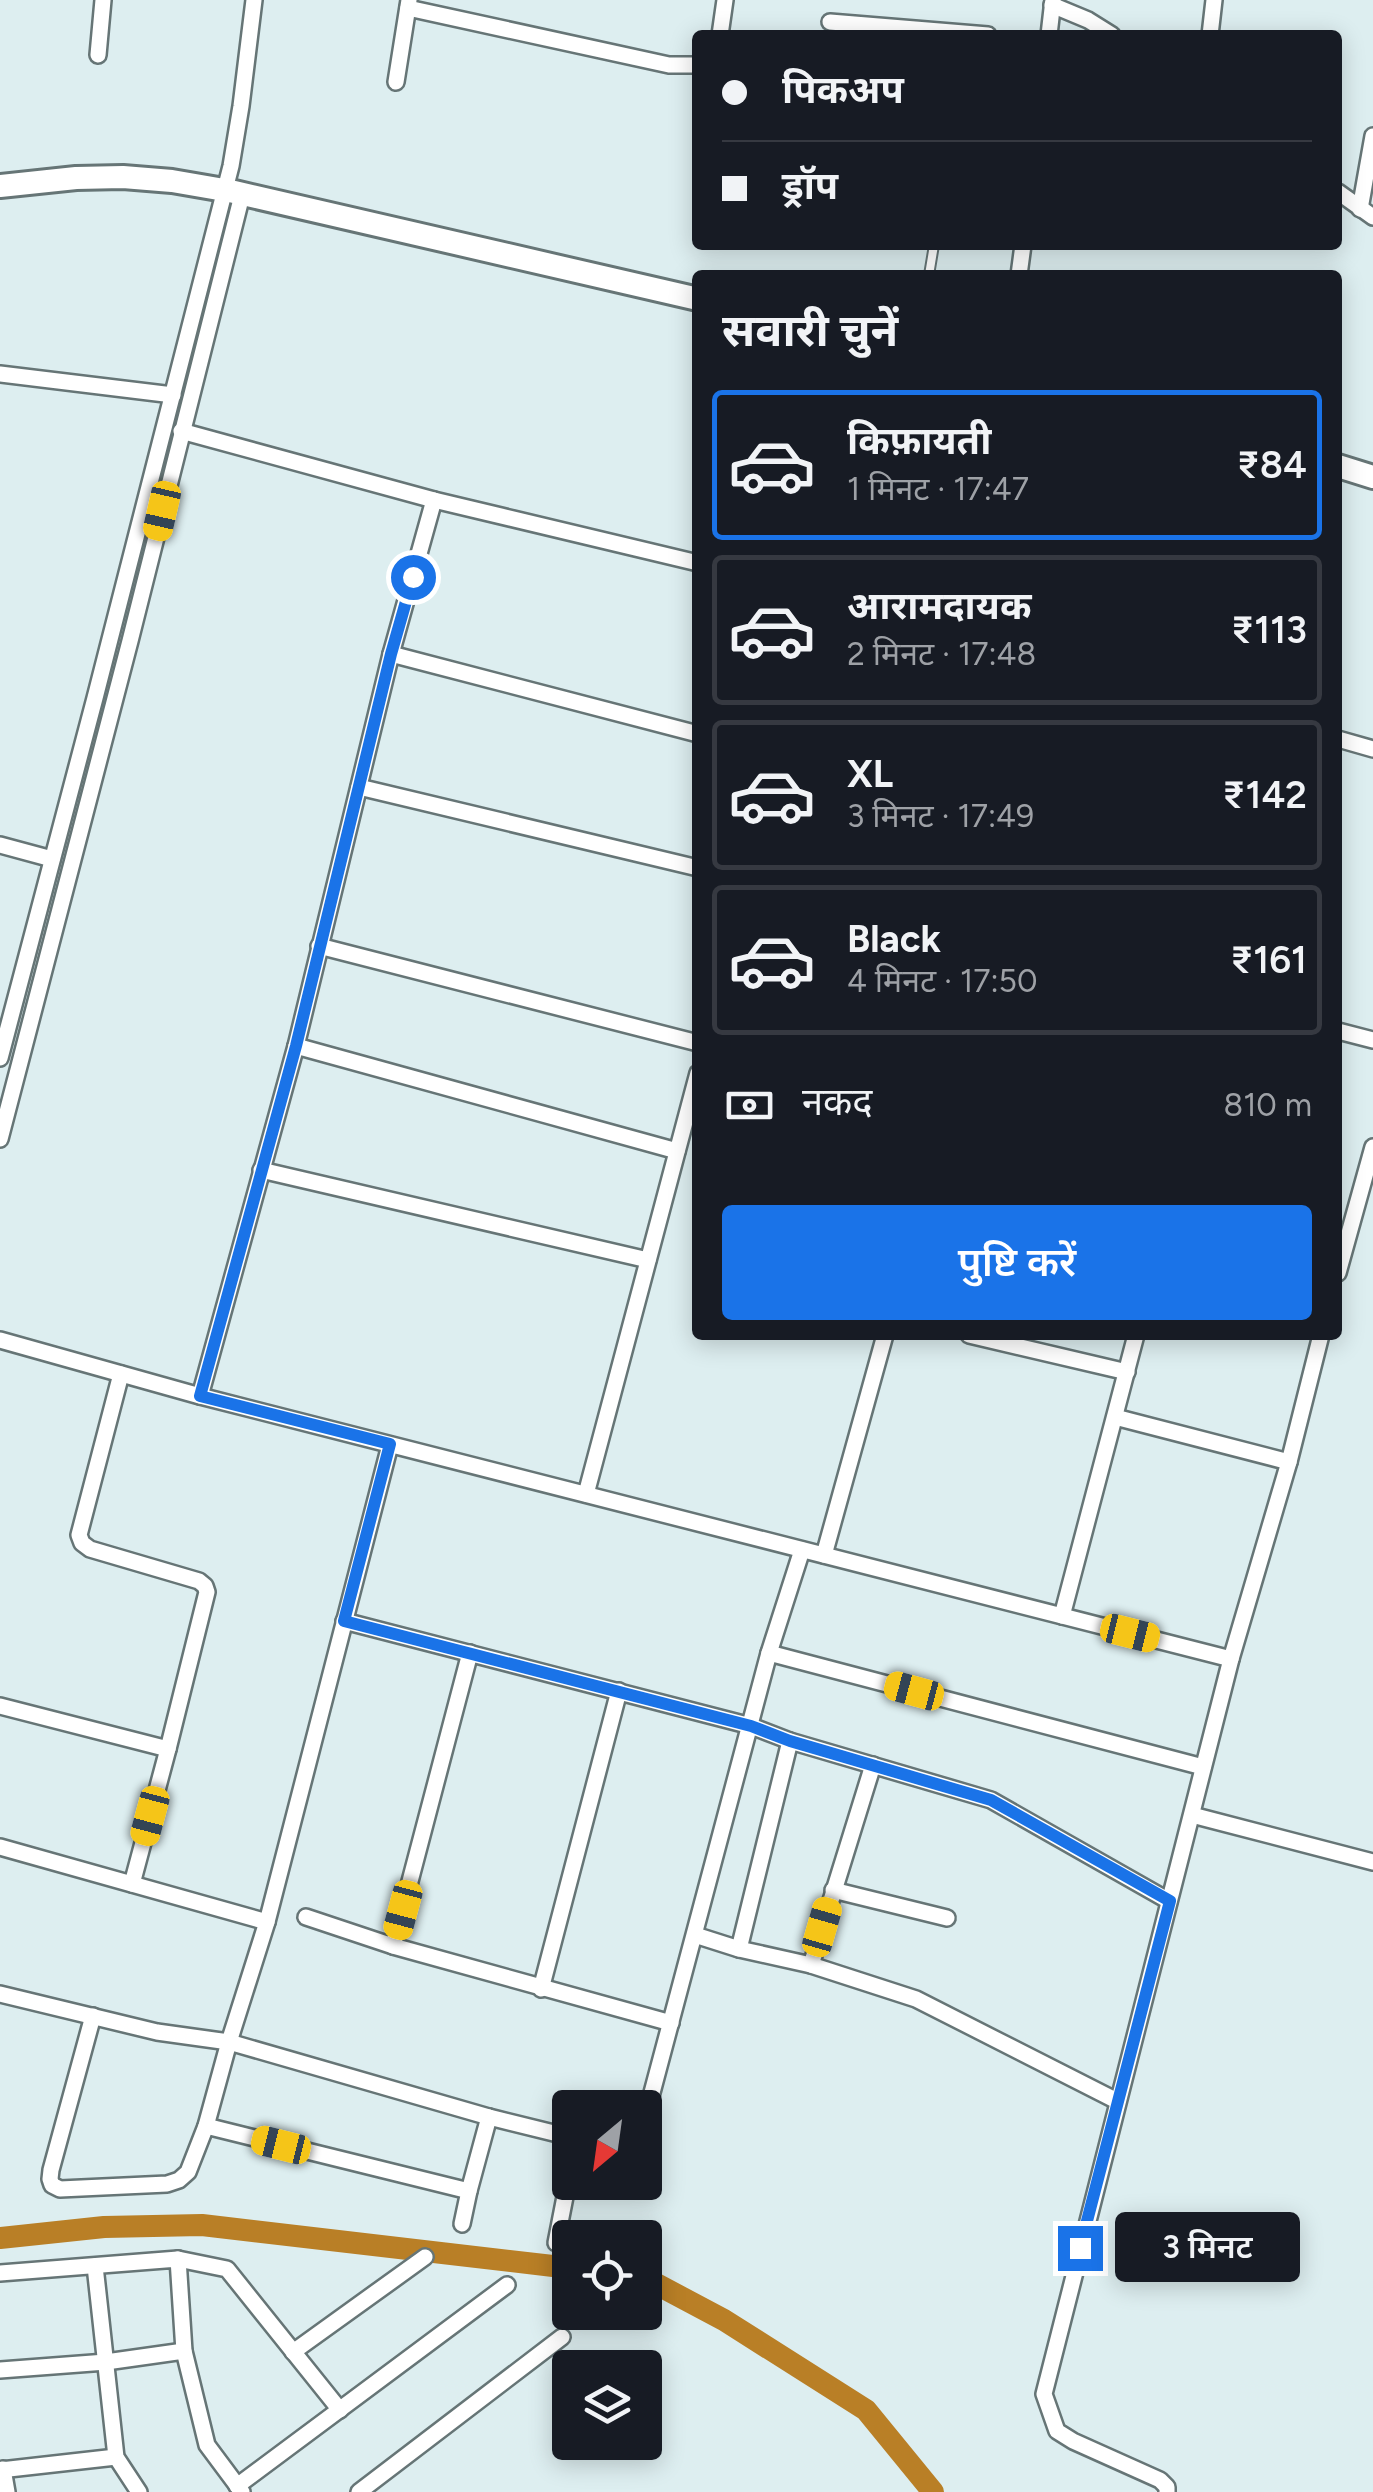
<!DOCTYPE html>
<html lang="hi">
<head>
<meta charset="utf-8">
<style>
	:root { --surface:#171b24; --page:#242831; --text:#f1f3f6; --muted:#9ea1a6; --line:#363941; --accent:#1a73e8 }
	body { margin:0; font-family:Figtree,"Noto Sans Devanagari",sans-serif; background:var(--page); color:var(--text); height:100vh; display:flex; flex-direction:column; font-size:38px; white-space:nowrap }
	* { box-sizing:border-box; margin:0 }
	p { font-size:32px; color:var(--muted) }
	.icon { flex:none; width:55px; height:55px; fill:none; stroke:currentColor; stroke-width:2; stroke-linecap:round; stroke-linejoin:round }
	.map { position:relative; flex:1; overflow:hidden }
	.drawer { position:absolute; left:692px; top:270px; width:650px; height:1070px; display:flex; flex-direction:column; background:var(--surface); border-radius:10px; box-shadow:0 5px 25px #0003 }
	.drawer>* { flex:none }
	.guide { position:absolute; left:692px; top:30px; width:650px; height:220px; border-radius:10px; box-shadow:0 5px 25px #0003; display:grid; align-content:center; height:220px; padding:0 30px; background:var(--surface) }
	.needle { width:65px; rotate:209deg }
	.controls { position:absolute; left:552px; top:2090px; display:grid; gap:20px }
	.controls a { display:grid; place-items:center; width:110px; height:110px; border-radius:10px; background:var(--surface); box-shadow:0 5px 25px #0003; font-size:50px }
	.end { position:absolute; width:45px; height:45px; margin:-22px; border:12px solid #1a73e8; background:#fff; box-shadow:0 0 0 5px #fff }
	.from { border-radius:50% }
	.bubble { position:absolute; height:70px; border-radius:10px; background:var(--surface); box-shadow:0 5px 25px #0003; font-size:32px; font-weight:600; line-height:70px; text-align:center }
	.car { position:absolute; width:30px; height:60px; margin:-30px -15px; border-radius:12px; box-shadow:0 0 8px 2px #0007; background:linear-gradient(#f5c518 24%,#345 0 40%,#f5c518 0 76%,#345 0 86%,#f5c518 0) }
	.guide b { display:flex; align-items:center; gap:35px; height:95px; font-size:38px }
	.guide b+b { border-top:2px solid var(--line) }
	.guide i { width:25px; height:25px; background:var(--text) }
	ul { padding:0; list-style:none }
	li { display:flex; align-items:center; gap:30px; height:150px; margin:0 20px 15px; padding:0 10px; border:5px solid var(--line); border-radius:10px }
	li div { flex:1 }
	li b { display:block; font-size:38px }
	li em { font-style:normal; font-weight:600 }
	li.selected { border-color:var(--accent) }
	li>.icon { width:90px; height:90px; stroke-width:1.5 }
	h2 { padding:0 30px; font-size:45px; line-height:120px }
	.pay { display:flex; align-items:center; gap:25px; height:110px; padding:0 30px; font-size:38px }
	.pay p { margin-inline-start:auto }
	.cta { display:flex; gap:20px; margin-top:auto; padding:20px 30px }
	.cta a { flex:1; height:115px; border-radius:10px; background:var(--accent); color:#fff; font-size:40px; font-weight:600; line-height:115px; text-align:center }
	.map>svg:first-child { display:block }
</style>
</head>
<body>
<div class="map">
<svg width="1373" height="2492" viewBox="0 0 1373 2492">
	<rect width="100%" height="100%" fill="#ddeef0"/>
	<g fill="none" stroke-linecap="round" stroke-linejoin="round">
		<g stroke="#b97f26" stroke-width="22">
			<path d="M0,2238L104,2227L202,2225L570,2268"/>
			<path d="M645,2278L724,2320L866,2410L933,2492"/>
		</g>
		<defs>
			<path id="lane" d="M929,275L934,245"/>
			<g id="street">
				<path d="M1052,5L1088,20L1112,35"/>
				<path d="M408,8L669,65H698"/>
				<path d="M830,22L988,35"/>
				<path d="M720,35L725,0"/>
				<path d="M1049,35L1053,0"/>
				<path d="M1210,35L1214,0"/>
				<path d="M98,55L103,0"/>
				<path d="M396,82L409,0"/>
				<path d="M1338,192L1373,217"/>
				<path d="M1360,209L1373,136"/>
				<path d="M1019,275L1023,245"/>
				<path d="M0,374L173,395"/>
				<path d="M181,431L434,500L698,563"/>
				<path d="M391,654L698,734"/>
				<path d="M1338,739L1373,749"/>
				<path d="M359,787L698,868"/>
				<path d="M0,845L52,859"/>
				<path d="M319,946L698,1043"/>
				<path d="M1338,1031L1373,1040"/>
				<path d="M296,1046L677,1151"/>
				<path d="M0,1058L95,698L231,166L241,106L254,0"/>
				<path d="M0,1139L130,641L242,195"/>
				<path d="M261,1170L648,1260"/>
				<path d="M1338,1273L1373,1147"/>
				<path d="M969,1335L1127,1372"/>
				<path d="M0,1340L200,1396L1231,1659"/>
				<path d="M121,1374L79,1535L82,1543L90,1549L199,1581L205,1586L207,1592L168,1749L132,1884"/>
				<path d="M200,1396L296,1046L391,654L434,500"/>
				<path d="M1115,1417L1289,1462"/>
				<path d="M586,1494L698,1073"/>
				<path d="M824,1555L885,1335"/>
				<path d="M1062,1616L1136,1335"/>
				<path d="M344,1621L751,1726L790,1741L991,1800L1169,1901"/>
				<path d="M470,1653L393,1946L671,2023"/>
				<path d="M769,1653L1203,1767"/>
				<path d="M0,1706L168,1749"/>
				<path d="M1192,1815L1373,1862"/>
				<path d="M0,1847L267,1922"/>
				<path d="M833,1890L947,1918"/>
				<path d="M306,1917L393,1946"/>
				<path d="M695,1935L739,1949L811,1965L916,1999L1117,2101"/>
				<path d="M739,1949L790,1741"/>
				<path d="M811,1965L873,1765"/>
				<path d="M541,1989L619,1691"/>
				<path d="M0,1994L157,2032L229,2042L489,2117L570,2137"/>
				<path d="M93,2016L51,2170L50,2179L52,2185L60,2189L167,2184L179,2180L188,2172L206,2126L229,2042L267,1922L390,1445"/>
				<path d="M645,2119L769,1653L802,1550"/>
				<path d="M206,2126L469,2191L489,2117"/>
				<path d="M462,2224L469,2191"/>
				<path d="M556,2243L570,2171"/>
				<path d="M178,2259L227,2269L340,2410"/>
				<path d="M95,2266L116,2457L139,2492"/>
				<path d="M0,2273L178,2259L184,2351L207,2445L242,2492"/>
				<path d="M293,2352L425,2257"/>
				<path d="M0,2370L106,2362L184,2351"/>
				<path d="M3,2469L7,2492"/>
				<path d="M0,2470L116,2457"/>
				<path d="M237,2486L507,2285"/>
				<path d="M359,2492L562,2337"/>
				<path d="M1167,2492V2487L1160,2480L1073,2441L1057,2431L1044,2394L1231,1659L1289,1462L1321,1335"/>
			</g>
			<g id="secondary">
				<path d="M0,186L76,178L123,177L172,181L230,191L698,299"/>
				<path d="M1338,466L1373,477"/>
			</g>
		</defs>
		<use href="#lane" stroke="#667576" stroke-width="12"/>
		<use href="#street" stroke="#667576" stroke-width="20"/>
		<use href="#secondary" stroke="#667576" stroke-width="28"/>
		<use href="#lane" stroke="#fff" stroke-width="8"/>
		<use href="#street" stroke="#fff" stroke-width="15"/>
		<use href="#secondary" stroke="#fff" stroke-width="22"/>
	</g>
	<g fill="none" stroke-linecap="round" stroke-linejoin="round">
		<path stroke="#1a73e8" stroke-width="12" d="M413,577L391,654L296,1046L200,1396L390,1444L344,1621L751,1726L790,1741L991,1800L1170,1901L1080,2248"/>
	</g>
</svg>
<div class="controls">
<a><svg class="needle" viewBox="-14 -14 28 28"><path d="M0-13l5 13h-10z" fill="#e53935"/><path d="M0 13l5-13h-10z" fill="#9ea1a6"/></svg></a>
<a><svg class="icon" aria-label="locate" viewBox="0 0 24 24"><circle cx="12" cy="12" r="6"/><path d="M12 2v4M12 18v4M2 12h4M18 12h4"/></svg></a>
<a><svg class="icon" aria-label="layers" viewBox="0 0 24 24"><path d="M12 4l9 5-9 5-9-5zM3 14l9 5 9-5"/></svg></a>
</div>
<i class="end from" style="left:413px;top:577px"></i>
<i class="end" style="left:1080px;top:2248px"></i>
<div class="bubble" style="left:1115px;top:2212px;width:185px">3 मिनट</div>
<i class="car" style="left:162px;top:511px;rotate:193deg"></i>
<i class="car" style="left:1130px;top:1633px;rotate:104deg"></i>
<i class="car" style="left:914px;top:1691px;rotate:285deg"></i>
<i class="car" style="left:150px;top:1816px;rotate:195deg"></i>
<i class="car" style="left:403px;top:1910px;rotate:195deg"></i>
<i class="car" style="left:822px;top:1927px;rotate:16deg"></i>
<i class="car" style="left:281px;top:2145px;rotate:284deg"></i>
<div class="guide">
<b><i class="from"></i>पिकअप</b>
<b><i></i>ड्रॉप</b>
</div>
<section class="drawer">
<h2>सवारी चुनें</h2>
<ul>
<li class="selected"><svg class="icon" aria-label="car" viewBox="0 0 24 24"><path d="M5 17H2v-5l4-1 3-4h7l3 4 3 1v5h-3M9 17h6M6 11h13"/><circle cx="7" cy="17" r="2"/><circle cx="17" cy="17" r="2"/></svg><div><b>किफ़ायती</b><p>1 मिनट · 17:47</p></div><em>₹84</em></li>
<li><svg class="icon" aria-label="car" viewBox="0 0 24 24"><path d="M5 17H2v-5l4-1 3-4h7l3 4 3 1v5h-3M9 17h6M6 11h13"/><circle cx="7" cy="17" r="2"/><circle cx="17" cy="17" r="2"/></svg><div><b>आरामदायक</b><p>2 मिनट · 17:48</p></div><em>₹113</em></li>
<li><svg class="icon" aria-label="car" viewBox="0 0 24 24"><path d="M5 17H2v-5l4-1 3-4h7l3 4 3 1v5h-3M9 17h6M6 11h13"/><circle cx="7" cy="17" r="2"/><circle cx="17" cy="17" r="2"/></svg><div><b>XL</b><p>3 मिनट · 17:49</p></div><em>₹142</em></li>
<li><svg class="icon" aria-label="car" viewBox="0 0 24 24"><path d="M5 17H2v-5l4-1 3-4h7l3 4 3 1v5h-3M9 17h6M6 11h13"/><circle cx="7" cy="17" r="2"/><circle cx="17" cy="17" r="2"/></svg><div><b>Black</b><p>4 मिनट · 17:50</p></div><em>₹161</em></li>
</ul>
<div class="pay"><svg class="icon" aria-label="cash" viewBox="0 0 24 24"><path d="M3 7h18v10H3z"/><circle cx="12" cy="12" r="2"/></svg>नकद<p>810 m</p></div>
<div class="cta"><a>पुष्टि करें</a></div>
</section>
</div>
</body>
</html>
